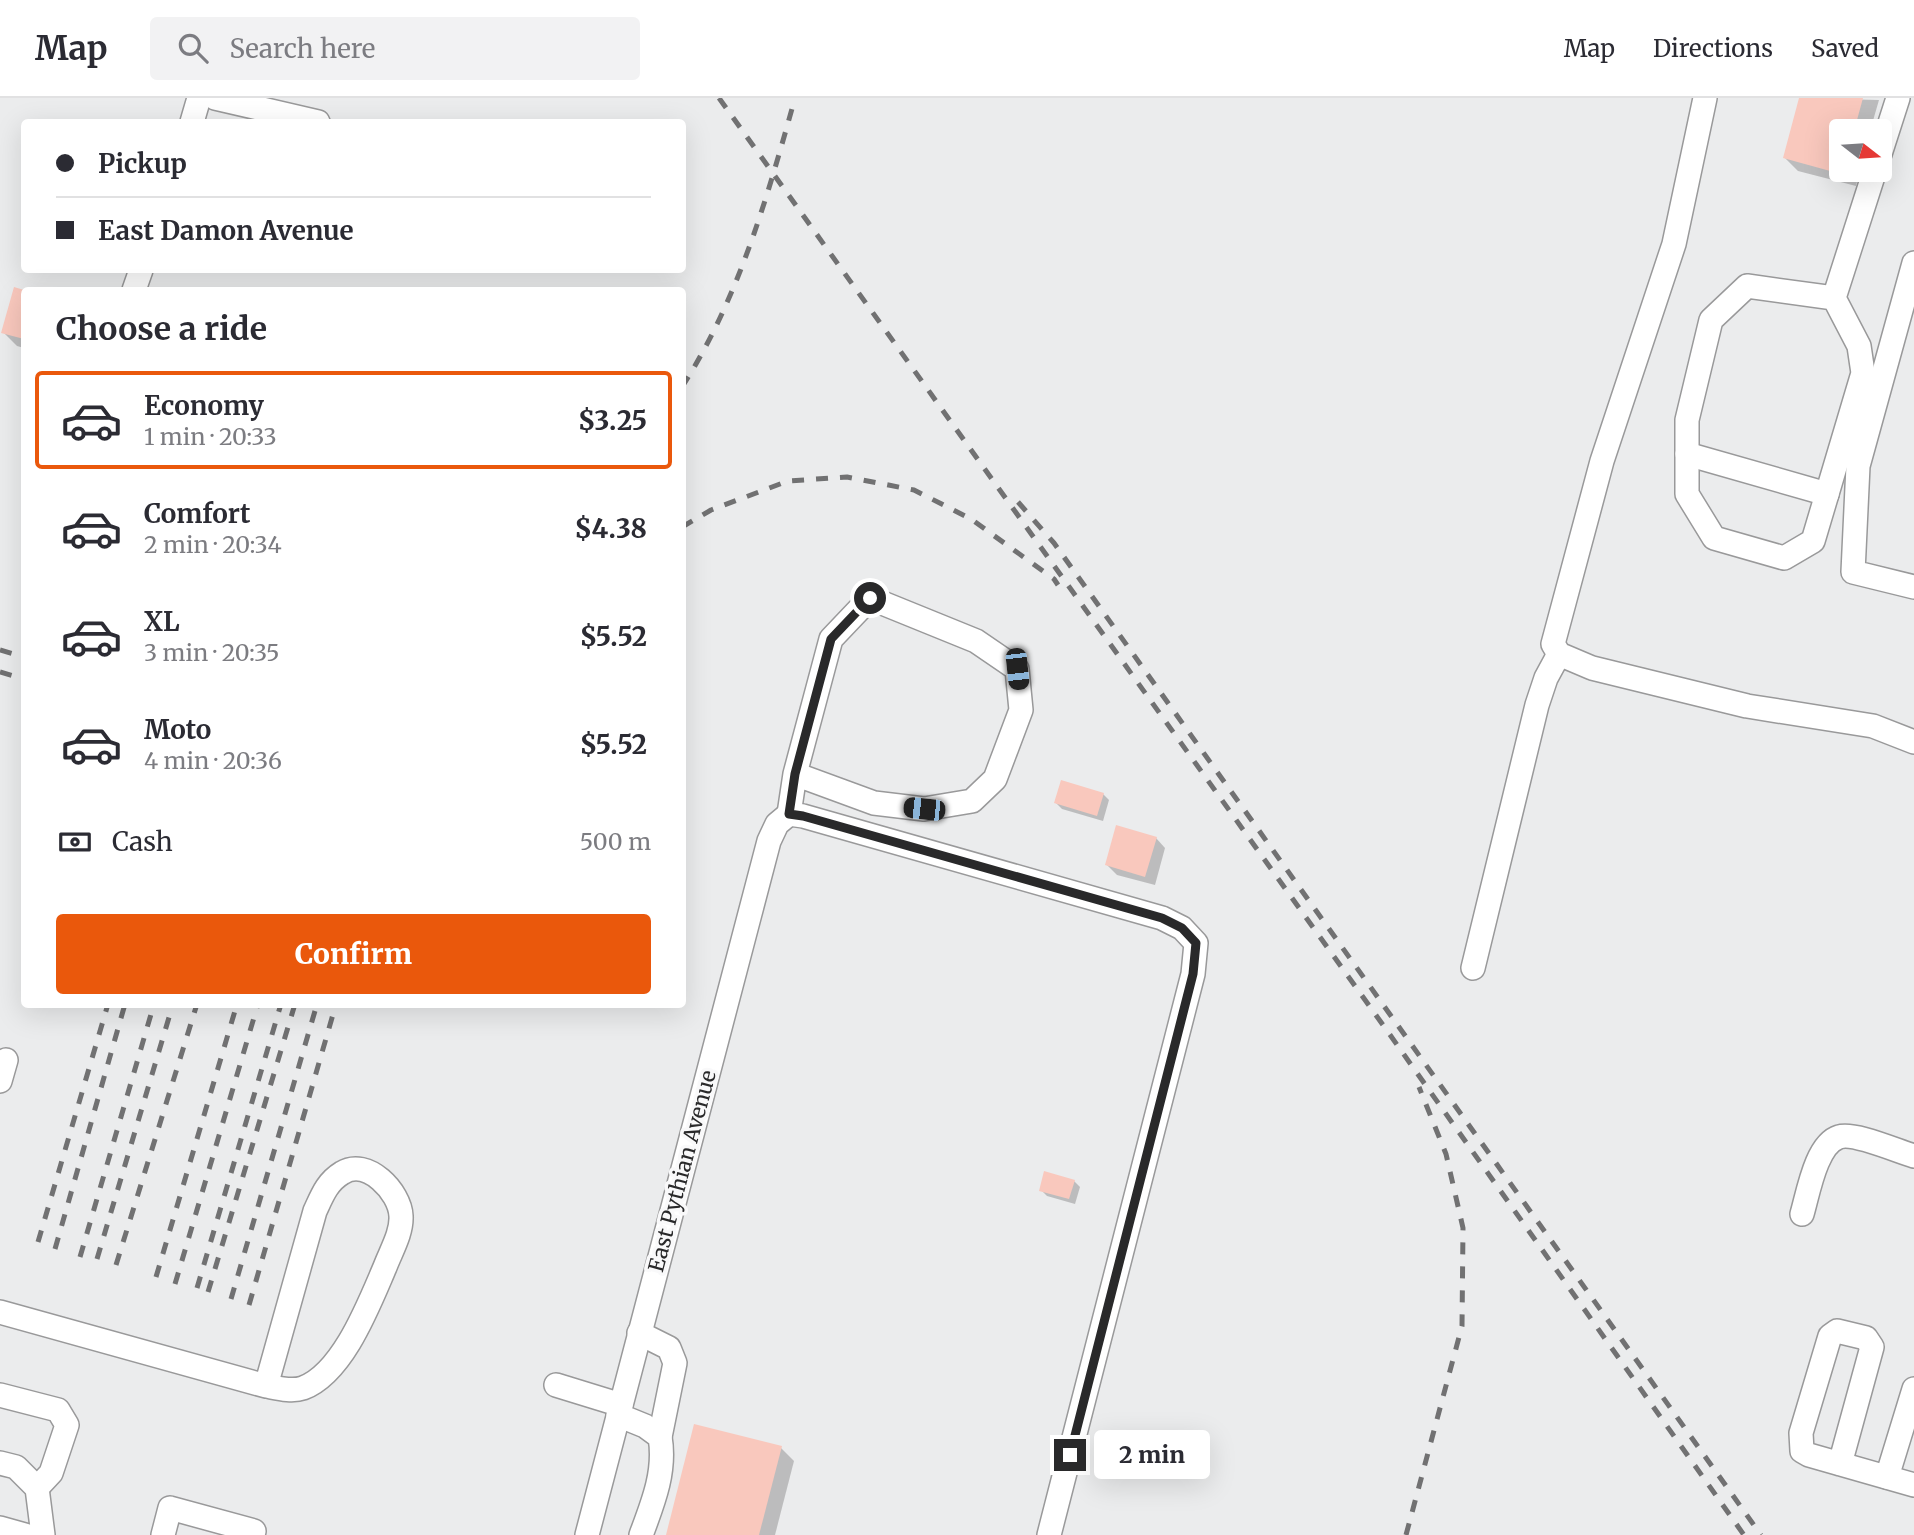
<!DOCTYPE html>
<html lang="en">
<head>
<meta charset="utf-8">
<style>
	:root { --surface:#fff; --page:#f2f2f3; --text:#2b2b33; --muted:#7c7c81; --line:#e1e1e2; --accent:#ea580c }
	body { margin:0; font-family:Merriweather,serif; background:var(--page); color:var(--text); height:100vh; display:flex; flex-direction:column; font-size:26px; white-space:nowrap }
	* { box-sizing:border-box; margin:0 }
	p { font-size:23px; color:var(--muted) }
	.icon { flex:none; width:38px; height:38px; fill:none; stroke:currentColor; stroke-width:2; stroke-linecap:round; stroke-linejoin:round }
	.map { position:relative; flex:1; overflow:hidden }
	.sheet { position:absolute; left:21px; top:189px; width:665px; height:721px; display:flex; flex-direction:column; background:var(--surface); border-radius:7px; box-shadow:0 7px 28px #0002 }
	.sheet>* { flex:none }
	.top-card { position:absolute; left:21px; top:21px; width:665px; height:154px; border-radius:7px; box-shadow:0 7px 28px #0002; display:grid; align-content:center; height:154px; padding:0 35px; background:var(--surface) }
	.needle { width:46px; rotate:107deg }
	.controls { position:absolute; left:1829px; top:21px; display:grid; gap:14px }
	.controls a { display:grid; place-items:center; width:63px; height:63px; border-radius:7px; background:var(--surface); box-shadow:0 7px 28px #0002; font-size:35px }
	.end { position:absolute; width:32px; height:32px; margin:-16px; border:9px solid #29292a; background:#fff; box-shadow:0 0 0 4px #fff }
	.from { border-radius:50% }
	.bubble { position:absolute; height:49px; border-radius:7px; background:var(--surface); box-shadow:0 7px 28px #0002; font-size:23px; font-weight:800; line-height:49px; text-align:center }
	.car { position:absolute; width:21px; height:42px; margin:-21px -10px; border-radius:9px; box-shadow:0 0 5px 2px #0007; background:linear-gradient(#222 24%,#8ab4d8 0 40%,#222 0 76%,#8ab4d8 0 86%,#222 0) }
	.top-card b { display:flex; align-items:center; gap:24px; height:66px; font-size:26px }
	.top-card b+b { border-top:2px solid var(--line) }
	.top-card i { width:18px; height:18px; background:var(--text) }
	ul { padding:0; list-style:none }
	li { display:flex; align-items:center; gap:21px; height:98px; margin:0 14px 10px; padding:0 21px; border:4px solid transparent; border-radius:7px }
	li div { flex:1 }
	li b { display:block; font-size:26px }
	li em { font-style:normal; font-weight:800 }
	li.selected { border-color:var(--accent) }
	li>.icon { width:63px; height:63px; stroke-width:1.5 }
	h2 { padding:0 35px; font-size:32px; line-height:84px }
	.pay { display:flex; align-items:center; gap:18px; height:77px; padding:0 35px; font-size:26px }
	.pay p { margin-inline-start:auto }
	.cta { display:flex; gap:14px; margin-top:auto; padding:14px 35px }
	.cta a { flex:1; height:80px; border-radius:7px; background:var(--accent); color:#fff; font-size:28px; font-weight:800; line-height:80px; text-align:center }
	header { display:flex; align-items:center; gap:42px; box-sizing:border-box; height:98px; padding:0 35px; background:var(--surface); border-bottom:2px solid var(--line) }
	header strong { font-size:33px }
	nav { display:flex; gap:38px; margin-inline-start:auto; font-size:24px }
	.search { width:490px; height:63px; background:var(--page); display:flex; align-items:center; gap:18px; box-sizing:border-box; padding:0 24px; border-radius:7px; color:var(--muted); font-size:26px }
	.map>svg:first-child { display:block }
</style>
</head>
<body>
<header>
<strong>Map</strong>
<div class="search"><svg class="icon" aria-label="search" viewBox="0 0 24 24"><circle cx="10" cy="10" r="6"/><path d="M15 15l6 6"/></svg>Search here</div>
<nav><a>Map</a><a>Directions</a><a>Saved</a></nav>
</header>
<div class="map">
<svg width="1914" height="1437" viewBox="0 0 1914 1437">
	<rect width="100%" height="100%" fill="#ebeced"/>
	<g fill="#0003">
		<path d="M1801,0L1879,2L1870,33H1841V72H1860L1856,88L1798,73L1785,60Z"/>
		<path d="M15,192L24,194V250L17,248L3,234Z"/>
		<path d="M1103,696L1109,702L1103,723L1062,711L1056,705Z"/>
		<path d="M1156,740L1165,750L1155,787L1117,777L1107,767Z"/>
		<path d="M1074,1083L1080,1089L1075,1106L1047,1098L1041,1092Z"/>
		<path d="M781,1350L794,1363L775,1437H668Z"/>
	</g>
	<g fill="#f9c8bd">
		<path d="M1799,0H1863L1854,33H1841V76L1783,60Z"/>
		<path d="M14,189L24,192V241L1,235Z"/>
		<path d="M1061,682L1104,695L1097,718L1054,705Z"/>
		<path d="M1116,727L1157,739L1145,779L1105,767Z"/>
		<path d="M1044,1073L1075,1082L1069,1101L1039,1093Z"/>
		<path d="M694,1326L782,1348L759,1437H666Z"/>
	</g>
	<g fill="none" stroke-linecap="round" stroke-linejoin="round">
		<defs>
			<g id="minor">
				<path d="M215,0L318,24"/>
				<path d="M1705,0L1674,146L1602,363L1553,546L1559,556L1592,570L1747,608L1873,628L1914,644"/>
				<path d="M192,24L199,0"/>
				<path d="M1880,56L1898,0"/>
				<path d="M1914,165L1858,368L1853,474L1914,489"/>
				<path d="M134,192L141,172"/>
				<path d="M1834,200L1747,188L1711,222L1687,322V396L1714,440L1784,460L1813,443L1863,275L1859,248L1834,200L1875,72"/>
				<path d="M1687,356L1827,396"/>
				<path d="M789,716L803,718L1162,820L1182,830L1196,845L1193,876L1049,1437"/>
				<path d="M789,716L795,676L831,541L870,500L976,543L1017,571L1021,612L995,681L972,703L924,711L874,705L795,676"/>
				<path d="M1473,870L1537,607L1546,580L1559,556"/>
				<path d="M0,983L6,962"/>
				<path d="M1802,1116C1808,1096 1816,1046 1839,1039C1854,1034 1897,1053 1914,1058"/>
				<path d="M0,1214L266,1288C277,1290 292,1294 303,1290C343,1275 369,1206 385,1169C391,1153 402,1135 401,1118C400,1094 367,1059 342,1075C327,1084 322,1098 315,1113L266,1288"/>
				<path d="M639,1235L669,1250L675,1265L660,1339"/>
				<path d="M556,1287L621,1307"/>
				<path d="M0,1297L58,1312L67,1327L51,1375L37,1390"/>
				<path d="M618,1317L645,1328L660,1339C666,1373 653,1405 641,1437"/>
				<path d="M0,1365L16,1369L37,1390L43,1437"/>
				<path d="M1840,1366L1872,1249L1866,1240L1837,1233L1830,1238L1801,1335L1802,1353L1809,1357L1914,1387"/>
				<path d="M1887,1379L1914,1291"/>
				<path d="M0,1430L25,1437"/>
				<path d="M163,1437L170,1410L254,1433L253,1437"/>
				<path d="M587,1437L769,743L777,726L789,716"/>
			</g>
		</defs>
		<use href="#minor" stroke="#99999a" stroke-width="26"/>
		<use href="#minor" stroke="#fff" stroke-width="23"/>
		<g stroke="#717172" stroke-width="5" stroke-dasharray="12 12" stroke-linecap="butt">
			<path d="M719,0L1388,934L1744,1437"/>
			<path d="M682,289C739,200 767,100 795,0"/>
			<path d="M1018,404L1054,445L1761,1437"/>
			<path d="M682,429L711,412L788,383L847,379L914,392L971,421L1054,481L1058,487"/>
			<path d="M0,552L24,559"/>
			<path d="M0,574L24,581"/>
			<path d="M38,1144L108,906"/>
			<path d="M55,1151L125,906"/>
			<path d="M80,1159L154,906"/>
			<path d="M97,1161L173,906"/>
			<path d="M116,1167L197,906"/>
			<path d="M156,1179L237,906"/>
			<path d="M175,1186L258,906"/>
			<path d="M197,1190L281,906"/>
			<path d="M208,1194L295,906"/>
			<path d="M231,1201L317,906"/>
			<path d="M249,1207L336,906"/>
			<path d="M1406,1437L1462,1228L1463,1130L1446,1056L1419,989"/>
		</g>
	</g>
	<g fill="none" stroke-linecap="round" stroke-linejoin="round">
		<path stroke="#29292a" stroke-width="9" d="M870,500L831,541L795,676L789,716L803,718L1162,820L1182,830L1196,845L1193,876L1070,1357"/>
	</g>
	<g text-anchor="middle" dominant-baseline="central" stroke-width="7" stroke-linejoin="round" paint-order="stroke">
		<g font-size="21" fill="#29292a" stroke="#f9f9fa">
			<text transform="translate(682 1073) rotate(-75)">East Pythian Avenue</text>
		</g>
	</g>
</svg>
<div class="controls">
<a><svg class="needle" viewBox="-14 -14 28 28"><path d="M0-13l5 13h-10z" fill="#e53935"/><path d="M0 13l5-13h-10z" fill="#7c7c81"/></svg></a>
</div>
<i class="end from" style="left:870px;top:500px"></i>
<i class="end" style="left:1070px;top:1357px"></i>
<div class="bubble" style="left:1094px;top:1332px;width:116px">2 min</div>
<i class="car" style="left:1017px;top:571px;rotate:174deg"></i>
<i class="car" style="left:924px;top:711px;rotate:276deg"></i>
<div class="top-card">
<b><i class="from"></i>Pickup</b>
<b><i></i>East Damon Avenue</b>
</div>
<section class="sheet">
<h2>Choose a ride</h2>
<ul>
<li class="selected"><svg class="icon" aria-label="car" viewBox="0 0 24 24"><path d="M5 17H2v-5l4-1 3-4h7l3 4 3 1v5h-3M9 17h6M6 11h13"/><circle cx="7" cy="17" r="2"/><circle cx="17" cy="17" r="2"/></svg><div><b>Economy</b><p>1 min · 20:33</p></div><em>$3.25</em></li>
<li><svg class="icon" aria-label="car" viewBox="0 0 24 24"><path d="M5 17H2v-5l4-1 3-4h7l3 4 3 1v5h-3M9 17h6M6 11h13"/><circle cx="7" cy="17" r="2"/><circle cx="17" cy="17" r="2"/></svg><div><b>Comfort</b><p>2 min · 20:34</p></div><em>$4.38</em></li>
<li><svg class="icon" aria-label="car" viewBox="0 0 24 24"><path d="M5 17H2v-5l4-1 3-4h7l3 4 3 1v5h-3M9 17h6M6 11h13"/><circle cx="7" cy="17" r="2"/><circle cx="17" cy="17" r="2"/></svg><div><b>XL</b><p>3 min · 20:35</p></div><em>$5.52</em></li>
<li><svg class="icon" aria-label="car" viewBox="0 0 24 24"><path d="M5 17H2v-5l4-1 3-4h7l3 4 3 1v5h-3M9 17h6M6 11h13"/><circle cx="7" cy="17" r="2"/><circle cx="17" cy="17" r="2"/></svg><div><b>Moto</b><p>4 min · 20:36</p></div><em>$5.52</em></li>
</ul>
<div class="pay"><svg class="icon" aria-label="cash" viewBox="0 0 24 24"><path d="M3 7h18v10H3z"/><circle cx="12" cy="12" r="2"/></svg>Cash<p>500 m</p></div>
<div class="cta"><a>Confirm</a></div>
</section>
</div>
</body>
</html>
